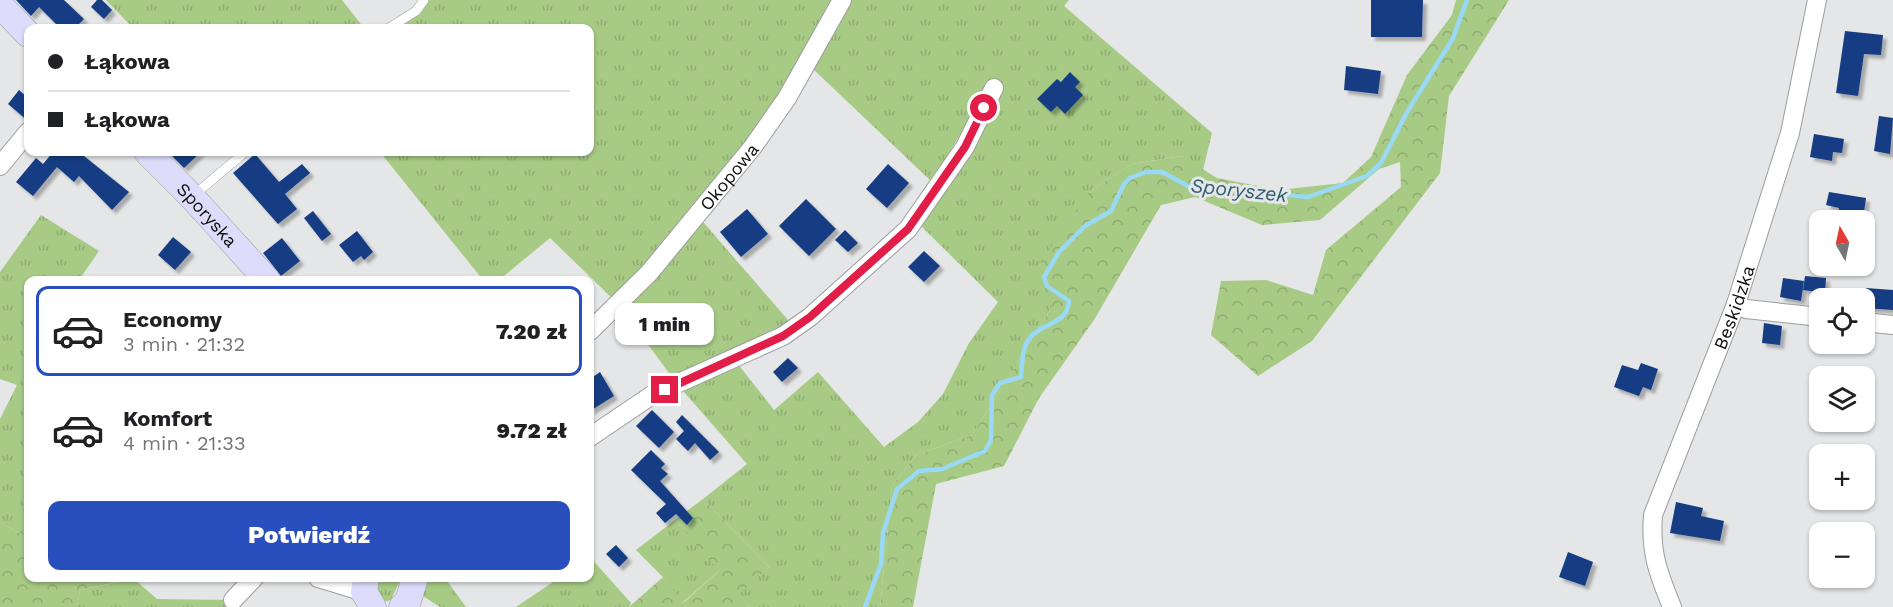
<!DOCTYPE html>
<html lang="pl">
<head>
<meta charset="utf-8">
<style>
	:root { --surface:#fff; --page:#f2f2f2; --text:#202124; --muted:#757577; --line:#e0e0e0; --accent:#294ebd }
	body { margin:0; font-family:"Work Sans",sans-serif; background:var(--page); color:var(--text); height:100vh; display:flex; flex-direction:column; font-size:22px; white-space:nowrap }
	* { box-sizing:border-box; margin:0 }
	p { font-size:20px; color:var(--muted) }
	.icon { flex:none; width:33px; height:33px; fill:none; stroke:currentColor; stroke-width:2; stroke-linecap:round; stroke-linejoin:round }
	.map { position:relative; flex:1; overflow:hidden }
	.drawer { position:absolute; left:24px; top:276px; width:570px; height:306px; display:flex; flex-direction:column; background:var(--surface); border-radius:12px; box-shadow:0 2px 4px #0004 }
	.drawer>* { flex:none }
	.hud { position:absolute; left:24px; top:24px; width:570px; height:132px; border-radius:12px; box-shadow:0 2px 4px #0004; display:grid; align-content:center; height:132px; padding:0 24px; background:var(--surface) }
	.needle { width:39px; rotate:351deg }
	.fabs { position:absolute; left:1809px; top:210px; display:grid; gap:12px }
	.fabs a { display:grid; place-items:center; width:66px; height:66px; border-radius:12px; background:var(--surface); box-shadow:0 2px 4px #0004; font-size:30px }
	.end { position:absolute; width:27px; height:27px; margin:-14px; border:8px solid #e11d48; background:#fff; box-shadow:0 0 0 3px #fff }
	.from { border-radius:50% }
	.bubble { position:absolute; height:42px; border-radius:12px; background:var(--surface); box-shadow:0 2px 4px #0004; font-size:20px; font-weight:800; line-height:42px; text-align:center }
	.hud b { display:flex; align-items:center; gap:21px; height:57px; font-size:22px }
	.hud b+b { border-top:2px solid var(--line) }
	.hud i { width:15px; height:15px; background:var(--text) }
	ul { padding:10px 0 0; list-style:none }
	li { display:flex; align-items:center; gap:18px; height:90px; margin:0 12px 9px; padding:0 12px; border:3px solid transparent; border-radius:12px }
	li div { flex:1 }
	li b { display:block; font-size:22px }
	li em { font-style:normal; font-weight:800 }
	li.selected { border-color:var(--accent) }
	li>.icon { width:54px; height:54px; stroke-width:1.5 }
	.action { display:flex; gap:12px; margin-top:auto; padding:12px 24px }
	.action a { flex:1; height:69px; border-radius:12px; background:var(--accent); color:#fff; font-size:24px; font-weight:800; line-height:69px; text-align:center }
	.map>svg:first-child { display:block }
</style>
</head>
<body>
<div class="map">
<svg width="1893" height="607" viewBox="0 0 1893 607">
	<defs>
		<pattern id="grass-tufts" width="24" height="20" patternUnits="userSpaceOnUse" patternTransform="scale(1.5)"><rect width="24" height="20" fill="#a7ca85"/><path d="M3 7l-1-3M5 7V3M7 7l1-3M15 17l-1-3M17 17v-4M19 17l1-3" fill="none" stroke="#8fac72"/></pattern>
		<pattern id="forest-crowns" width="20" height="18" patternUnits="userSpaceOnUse" patternTransform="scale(1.5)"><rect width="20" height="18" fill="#a7ca85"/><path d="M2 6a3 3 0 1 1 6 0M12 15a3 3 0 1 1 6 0" fill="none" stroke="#8fac72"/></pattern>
		<filter id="shadow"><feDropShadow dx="4" dy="4" stdDeviation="1.5" flood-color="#0004"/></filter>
	</defs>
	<rect width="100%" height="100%" fill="#e5e6e7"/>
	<g fill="url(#grass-tufts)">
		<path d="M106,0H342L364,28H133Z"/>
		<path d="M429,0H836L784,95L615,301L550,238L499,280H483L380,152H590V28H389L419,14Z"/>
		<path d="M843,0H1069L1064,6L1212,133L1203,170L1181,156L1132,164L1090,191L1052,307L972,435L916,455L892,486L880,607H750L738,594L769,567L703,499L747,464L677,384L619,305L697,215L795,328L734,359L774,410L818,372L884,447L918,422L943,394L969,343L998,302L919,224L991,82L932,182L812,68Z"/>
		<path d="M41,215L99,251L79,280H28V538L0,522V419L17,385L0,379V272Z"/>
		<path d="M675,520L720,570L682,603L663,577L636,550Z"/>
		<path d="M590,557L631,603L629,607H516L559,578H590Z"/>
		<path d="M374,578H401L391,600L379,603Z"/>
		<path d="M415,578H445L466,607H440L412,589Z"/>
		<path d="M134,579L157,599L233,600L229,607H77L80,590Z"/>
	</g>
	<g fill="url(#forest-crowns)">
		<path d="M1456,0H1509L1449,96L1440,173L1312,341L1258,376L1211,335L1221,281L1266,280L1313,295L1326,250L1401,187L1400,162L1379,169L1320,220L1262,225L1195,197L1161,205L1094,320L1039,398L1004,466L936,484L913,607H880L892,486L916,455L972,435L1052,307L1037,267L1090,191L1132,164L1181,156L1217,178L1279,190L1343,183L1371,157L1407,75L1452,15Z"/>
		<path d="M703,499L769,567L739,594L750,607H629L663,577L683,603L719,571L675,520Z"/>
		<path d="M0,522L28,538V578H137L80,590L77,607H0Z"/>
	</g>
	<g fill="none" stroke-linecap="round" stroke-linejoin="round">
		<path stroke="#9ad9f6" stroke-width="4.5" d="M865,607L881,564L883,533L897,489L919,471L942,469L985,451L991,440L992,395L1000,383L1021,377C1022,365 1022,348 1029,339C1042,321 1067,326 1069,301L1047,286L1044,277L1059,252L1085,226L1111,211L1124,184L1130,178L1146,172H1162L1188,186L1308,197L1367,176L1381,163L1406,114L1453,38L1467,0"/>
	</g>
	<g fill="#163e84" filter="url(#shadow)">
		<path d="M16,0H64L84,19L75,28H60L39,7L31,16Z"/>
		<path d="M97,0H102L112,10L104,19L91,7Z"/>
		<path d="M1371,0H1423L1422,37H1371Z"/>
		<path d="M1845,31L1883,35L1881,55L1864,54L1858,96L1836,93Z"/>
		<path d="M1346,66L1381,71L1378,94L1344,90Z"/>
		<path d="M1070,72L1080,82L1075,87L1083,95L1065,114L1057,106L1051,112L1037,99L1057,79L1061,82Z"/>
		<path d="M19,90L28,98V121L8,104Z"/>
		<path d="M1879,116L1893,118L1890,154L1874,151Z"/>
		<path d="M1814,134L1844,139L1842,153L1833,152L1832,161L1810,157Z"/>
		<path d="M53,152H79L129,192L112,210L79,176L74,182L57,167L33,196L16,182L36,158L43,164Z"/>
		<path d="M168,152H201L184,168Z"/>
		<path d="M255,154L279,182L302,164L310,173L285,194L297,209L278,224L233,173Z"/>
		<path d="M888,164L909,183L887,208L866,189Z"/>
		<path d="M1829,192L1866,198L1863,220H1837L1839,208L1826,205Z"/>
		<path d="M806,199L836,229L809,256L779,226Z"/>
		<path d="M747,209L768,234L741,257L720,232Z"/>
		<path d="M313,211L331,234L322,241L304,218Z"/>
		<path d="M845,230L858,243L848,252L835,240Z"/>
		<path d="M357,231L373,252L364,260L361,256L353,262L339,245Z"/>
		<path d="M173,237L191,252L175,270L158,255Z"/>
		<path d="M282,238L300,261L281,276L263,253Z"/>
		<path d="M924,251L940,266L924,282L908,267Z"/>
		<path d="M1805,276L1826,278L1825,293L1803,290Z"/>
		<path d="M1783,278L1804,281L1801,301L1780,297Z"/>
		<path d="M1866,288L1893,290V310L1865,308Z"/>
		<path d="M1764,323L1782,326L1780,345L1762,343Z"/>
		<path d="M788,358L798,368L782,382L773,372Z"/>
		<path d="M1641,363L1658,369L1651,390L1643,387L1639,396L1614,387L1622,365L1638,370Z"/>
		<path d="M600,372L614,396L590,411V379Z"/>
		<path d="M652,410L674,432L659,448L636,426Z"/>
		<path d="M682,415L719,452L710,460L695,443L688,451L676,439L684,431L676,422Z"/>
		<path d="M651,450L665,464L661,468L668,474L660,481L693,518L687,525L676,514L665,523L656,513L666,504L631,470Z"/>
		<path d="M1676,502L1703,508L1701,516L1724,521L1720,541L1670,533Z"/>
		<path d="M616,545L628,558L619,567L606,554Z"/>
		<path d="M1568,552L1593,562L1585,586L1559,577Z"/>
	</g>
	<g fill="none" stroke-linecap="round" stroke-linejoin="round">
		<defs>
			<g id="lane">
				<path d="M389,28L416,11L424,0"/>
				<path d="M194,195L245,152"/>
			</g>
			<g id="street">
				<path d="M0,166L28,132"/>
				<path d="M1736,304L1746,309L1820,317"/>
				<path d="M1864,322L1893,325"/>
				<path id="s1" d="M590,331L649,273L752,148L787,98L842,0"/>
				<path d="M590,437L652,395L783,336L810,317L908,229L965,147L994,88"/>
				<path d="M318,578L364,592"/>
				<path d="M233,600L254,578"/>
				<path id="s2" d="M1672,607C1658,573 1650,552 1653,515L1736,304L1790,133L1817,0"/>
			</g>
			<g id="secondary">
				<path d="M0,5L28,34"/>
				<path id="s3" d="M147,152L192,197L267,280"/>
				<path d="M366,578L364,592L373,607"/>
				<path d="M402,607L408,601L415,578"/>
			</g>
		</defs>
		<use href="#lane" stroke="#9c9d9f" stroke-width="10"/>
		<use href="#street" stroke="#9c9d9f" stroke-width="20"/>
		<use href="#secondary" stroke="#9c9d9f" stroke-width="27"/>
		<use href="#lane" stroke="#fff" stroke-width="9"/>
		<use href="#street" stroke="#fff" stroke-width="18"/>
		<use href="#secondary" stroke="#dddcfb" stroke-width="26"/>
	</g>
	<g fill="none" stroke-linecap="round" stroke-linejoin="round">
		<path stroke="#e11d48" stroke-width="8" d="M665,390L783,336L810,317L908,229L965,147L984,108"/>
	</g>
	<g text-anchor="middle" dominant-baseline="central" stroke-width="6" stroke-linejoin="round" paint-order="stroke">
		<g font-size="18" fill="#0c0c0d" stroke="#e5e6e7">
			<text stroke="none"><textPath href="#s1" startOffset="208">Okopowa</textPath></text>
			<text stroke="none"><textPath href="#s3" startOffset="87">Sporyska</textPath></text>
			<text stroke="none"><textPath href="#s2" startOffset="318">Beskidzka</textPath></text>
		</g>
		<g font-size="20" font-style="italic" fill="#2d5d72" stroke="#e5e6e7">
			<text transform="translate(1239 190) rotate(6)">Sporyszek</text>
		</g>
	</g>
</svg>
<div class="fabs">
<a><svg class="needle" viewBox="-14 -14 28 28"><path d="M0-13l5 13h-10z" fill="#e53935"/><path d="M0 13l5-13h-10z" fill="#757577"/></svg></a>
<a><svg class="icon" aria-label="locate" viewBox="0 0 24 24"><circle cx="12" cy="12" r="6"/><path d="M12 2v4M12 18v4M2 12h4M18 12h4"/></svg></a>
<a><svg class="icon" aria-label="layers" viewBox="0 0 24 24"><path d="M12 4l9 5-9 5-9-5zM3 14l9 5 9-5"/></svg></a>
<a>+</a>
<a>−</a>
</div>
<i class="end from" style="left:984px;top:108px"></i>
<i class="end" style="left:665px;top:390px"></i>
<div class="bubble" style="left:615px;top:303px;width:99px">1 min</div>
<div class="hud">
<b><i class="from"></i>Łąkowa</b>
<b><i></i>Łąkowa</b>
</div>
<section class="drawer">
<ul>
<li class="selected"><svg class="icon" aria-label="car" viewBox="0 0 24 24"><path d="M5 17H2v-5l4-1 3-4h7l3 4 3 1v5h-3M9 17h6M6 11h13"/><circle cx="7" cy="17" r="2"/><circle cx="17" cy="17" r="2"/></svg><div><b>Economy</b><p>3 min · 21:32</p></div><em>7.20 zł</em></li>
<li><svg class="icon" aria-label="car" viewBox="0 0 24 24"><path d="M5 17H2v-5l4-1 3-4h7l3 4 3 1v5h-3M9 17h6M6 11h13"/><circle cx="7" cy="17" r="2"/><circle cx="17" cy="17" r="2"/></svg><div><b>Komfort</b><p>4 min · 21:33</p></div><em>9.72 zł</em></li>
</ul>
<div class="action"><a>Potwierdź</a></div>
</section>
</div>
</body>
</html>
